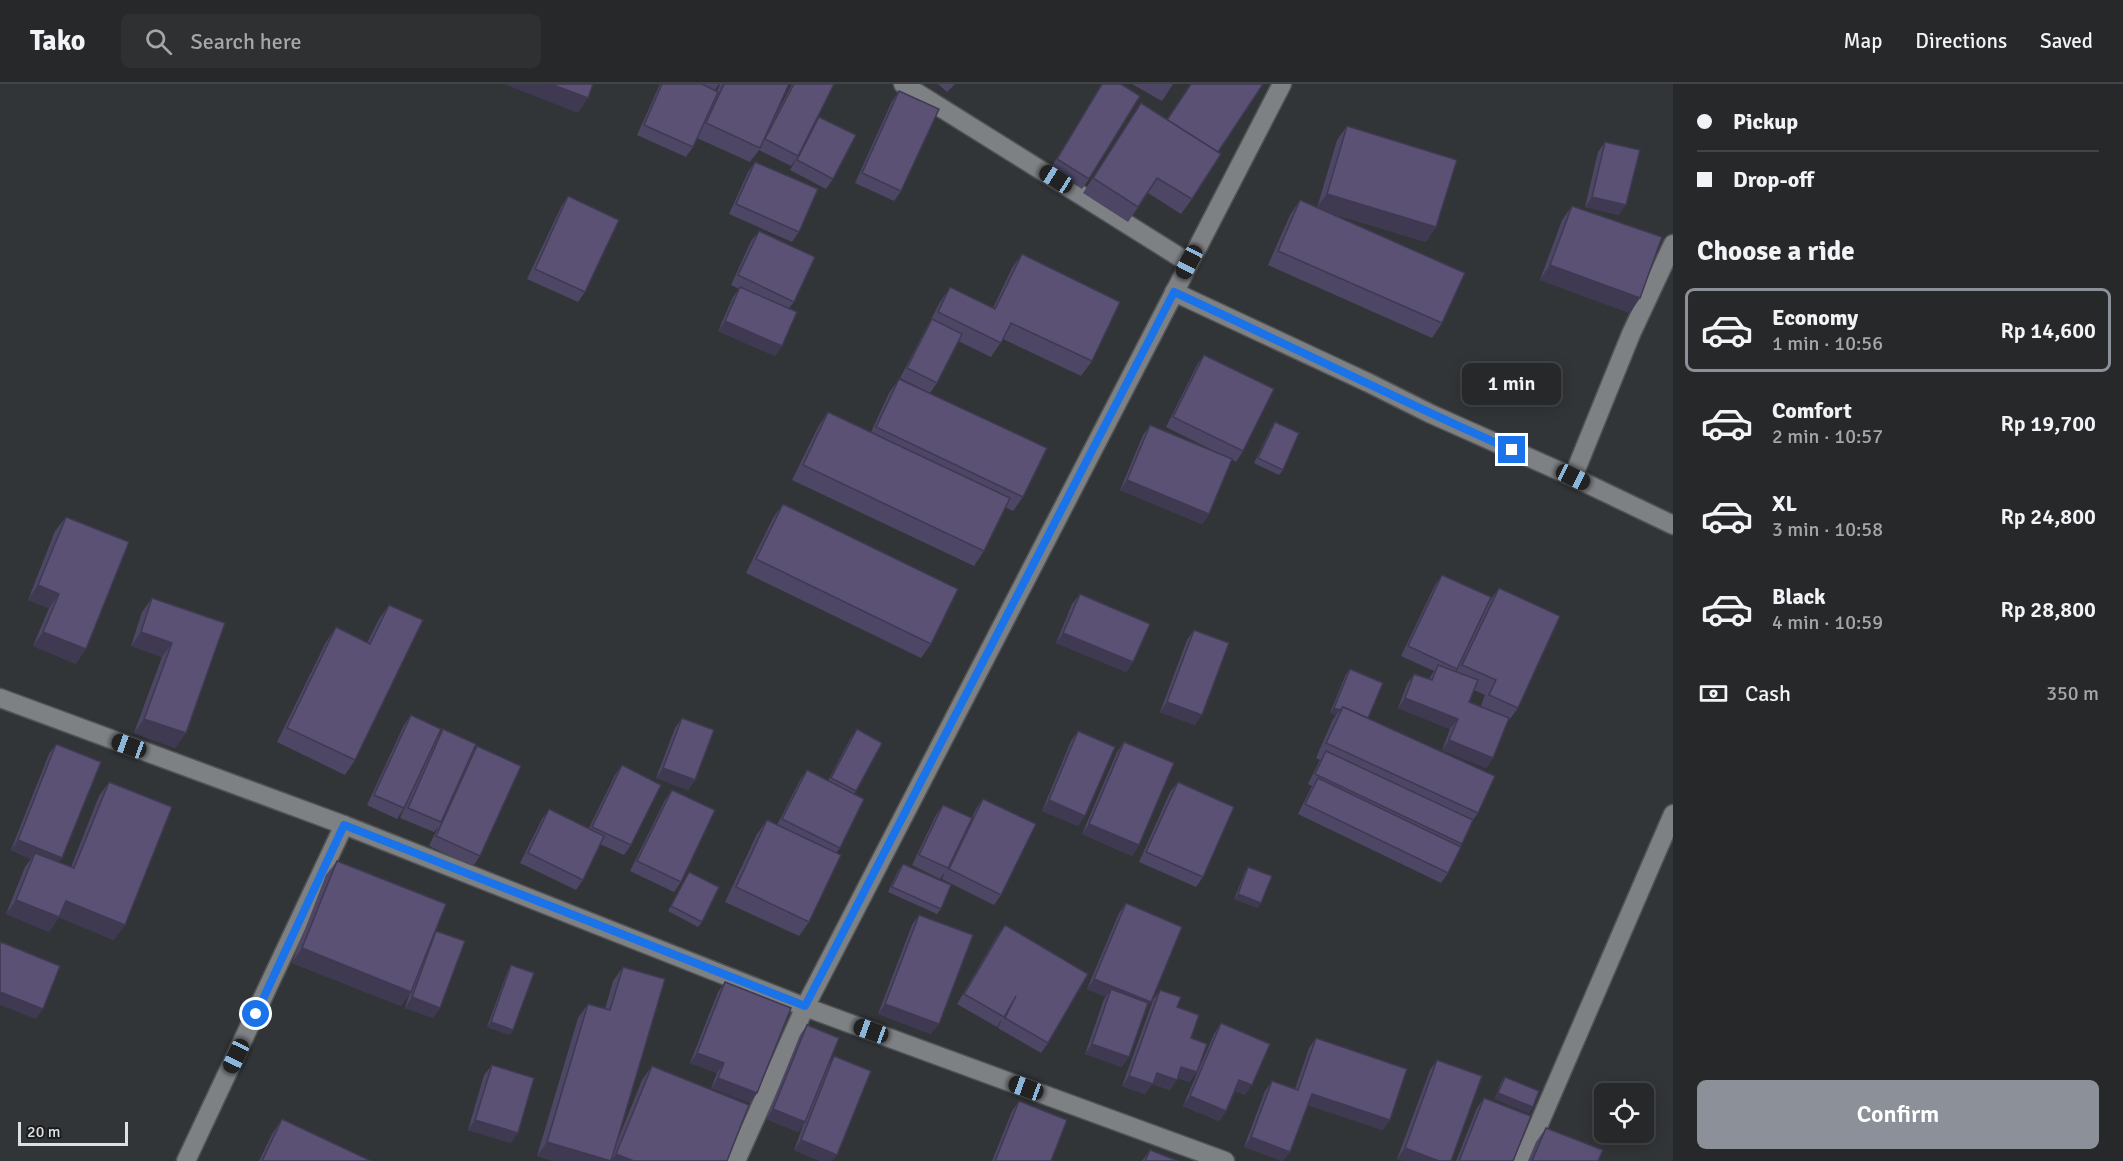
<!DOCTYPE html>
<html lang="en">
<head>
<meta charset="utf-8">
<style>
	:root { --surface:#26282a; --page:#2e3032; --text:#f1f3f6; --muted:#a4a6a8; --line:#424447; --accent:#8c9099 }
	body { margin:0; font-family:Signika,sans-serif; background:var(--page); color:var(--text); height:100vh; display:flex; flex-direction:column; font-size:22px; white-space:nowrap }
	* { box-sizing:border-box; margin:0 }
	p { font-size:20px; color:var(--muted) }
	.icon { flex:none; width:33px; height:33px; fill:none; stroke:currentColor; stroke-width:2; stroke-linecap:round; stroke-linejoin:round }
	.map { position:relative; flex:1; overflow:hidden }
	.details { display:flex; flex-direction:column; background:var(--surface); width:450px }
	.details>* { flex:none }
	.guide { display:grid; align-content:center; height:132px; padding:0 24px; background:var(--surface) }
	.tools { position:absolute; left:1594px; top:999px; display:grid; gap:12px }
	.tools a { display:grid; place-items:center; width:60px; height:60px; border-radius:9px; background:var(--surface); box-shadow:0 3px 15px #0003,0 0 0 2px var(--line); font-size:30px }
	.scale { position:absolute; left:18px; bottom:15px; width:110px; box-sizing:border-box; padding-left:6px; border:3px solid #dddfe0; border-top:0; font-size:16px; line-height:21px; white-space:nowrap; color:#dddfe0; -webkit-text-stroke:4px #1b1c1d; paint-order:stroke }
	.end { position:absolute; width:27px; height:27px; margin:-14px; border:8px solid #1a73e8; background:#fff; box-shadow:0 0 0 3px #fff }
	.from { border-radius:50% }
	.bubble { position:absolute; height:42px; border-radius:9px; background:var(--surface); box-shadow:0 3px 15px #0003,0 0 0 2px var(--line); font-size:20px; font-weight:600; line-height:42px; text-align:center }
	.car { position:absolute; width:18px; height:36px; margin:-18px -9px; border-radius:8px; box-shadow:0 0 4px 2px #0007; background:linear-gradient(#222 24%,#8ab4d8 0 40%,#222 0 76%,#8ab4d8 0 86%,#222 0) }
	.guide b { display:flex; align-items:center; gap:21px; height:57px; font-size:22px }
	.guide b+b { border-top:2px solid var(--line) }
	.guide i { width:15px; height:15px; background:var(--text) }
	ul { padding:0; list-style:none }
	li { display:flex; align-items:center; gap:18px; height:84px; margin:0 12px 9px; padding:0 12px; border:3px solid transparent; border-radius:9px }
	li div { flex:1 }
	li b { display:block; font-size:22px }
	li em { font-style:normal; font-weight:600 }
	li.on { border-color:var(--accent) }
	li>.icon { width:54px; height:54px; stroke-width:1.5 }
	h2 { padding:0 24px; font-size:27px; line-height:72px }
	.pay { display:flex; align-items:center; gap:15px; height:66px; padding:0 24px; font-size:22px }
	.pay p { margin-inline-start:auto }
	.primary-button { display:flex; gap:12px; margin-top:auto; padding:12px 24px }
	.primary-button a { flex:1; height:69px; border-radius:9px; background:var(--accent); color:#fff; font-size:24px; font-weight:600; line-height:69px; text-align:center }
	header { display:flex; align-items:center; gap:36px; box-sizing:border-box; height:84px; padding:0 30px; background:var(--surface); border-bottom:2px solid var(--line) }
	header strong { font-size:28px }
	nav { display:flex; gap:33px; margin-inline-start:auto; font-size:21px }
	.search { width:420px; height:54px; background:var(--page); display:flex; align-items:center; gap:15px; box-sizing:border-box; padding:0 21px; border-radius:9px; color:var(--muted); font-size:22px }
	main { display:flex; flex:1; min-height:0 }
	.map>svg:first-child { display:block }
</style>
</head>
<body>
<header>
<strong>Tako</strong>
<div class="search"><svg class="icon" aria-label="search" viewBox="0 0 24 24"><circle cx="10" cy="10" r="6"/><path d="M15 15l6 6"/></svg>Search here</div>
<nav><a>Map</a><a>Directions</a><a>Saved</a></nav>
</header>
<main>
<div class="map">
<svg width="1673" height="1077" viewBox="0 0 1673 1077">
	<rect width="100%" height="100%" fill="#323538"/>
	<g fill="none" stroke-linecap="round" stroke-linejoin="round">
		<defs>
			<g id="street">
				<path d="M903,0L1189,179"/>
				<path d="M1174,208L1369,299L1431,330L1573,393L1673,441"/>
				<path d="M1573,393L1631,250L1673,160"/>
				<path d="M0,614L344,741L805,923L1225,1077"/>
				<path d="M186,1077L344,741"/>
				<path d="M736,1077L805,923L1282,0"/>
				<path d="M1523,1077L1673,730"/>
			</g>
		</defs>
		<use href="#street" stroke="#515355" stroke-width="21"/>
		<use href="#street" stroke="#7e8184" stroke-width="18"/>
	</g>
	<g fill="#4d4665" fill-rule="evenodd">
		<path d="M660,0H719L715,6L717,7L720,0H789L767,48L792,0H834L813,42L819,33L833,95L826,105L790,86L797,73L791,82L759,66L750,78L697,54L693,63L686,73L637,51Z"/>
		<path d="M938,0H955L947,8Z"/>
		<path d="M1102,0H1121L1089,95L1082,105L1050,85Z"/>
		<path d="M1132,0H1173L1162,17Z"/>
		<path d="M899,7L901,107L894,117L855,99L892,17Z"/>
		<path d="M1141,19L1218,68L1192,115L1181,130L1148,109L1128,138L1083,109Z"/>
		<path d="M1347,42L1426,158L1324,127L1442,239L1432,254L1268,181L1290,131L1300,116L1317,124L1337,56Z"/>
		<path d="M1605,58L1619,131L1585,123L1598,68Z"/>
		<path d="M755,78L799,148L792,158L729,130L748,88Z"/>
		<path d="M568,112L585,208L578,218L527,195L561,123Z"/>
		<path d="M1572,122L1630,229L1540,196L1562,136Z"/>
		<path d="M759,147L794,218L789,224L782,262L775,272L718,247L733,213L739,205L731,201L751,157Z"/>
		<path d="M1022,170L1092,277L1081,292L1003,255L991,273L958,257L937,299L930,309L900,294L940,218L950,203L993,224L1012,184Z"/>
		<path d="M1204,271L1243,367L1236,378L1232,375L1209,430L1202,440L1120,406L1143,351L1150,341L1222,371L1166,343L1197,281Z"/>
		<path d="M899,295L1023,413L1013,427L1005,423L984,467L974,482L792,396L818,343L828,328L871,348L889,309Z"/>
		<path d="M1275,338L1283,386L1279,391L1254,379L1271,344Z"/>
		<path d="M783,420L931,560L921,574L746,489L773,434Z"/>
		<path d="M66,433L76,580L33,562L49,524L28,516L55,447Z"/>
		<path d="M1442,491L1457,585L1455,588H1456L1489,518L1499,504L1518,624L1507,639L1493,674L1486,684L1442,666L1450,645L1398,624L1407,600L1414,590L1429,595L1434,587L1401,572L1435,501ZM1474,606L1485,611L1481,622L1469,618Z"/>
		<path d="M1080,510L1133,578L1126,588L1056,559L1072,520Z"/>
		<path d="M152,514L225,539L175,664L134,649L162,573L131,562L142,528Z"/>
		<path d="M389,521L355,676L345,691L277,658L326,558L336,543L367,559L379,535Z"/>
		<path d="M1194,546L1195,641L1160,628L1187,556Z"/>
		<path d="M1350,585L1368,634L1478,729L1473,736L1448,789L1441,799L1298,730L1312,702L1308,700L1320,676L1316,674L1332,637L1336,631L1330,629L1346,590Z"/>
		<path d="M411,631L437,654L443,645L472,669L477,662L480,772L473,782L429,762L438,743L434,748L400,734L422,687L404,724L397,735L367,721L404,641Z"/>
		<path d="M682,634L695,696L688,706L656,694L675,644Z"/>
		<path d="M857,645L856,707L854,710L840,764L836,769L809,838L799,852L725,818L757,750L767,736L777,741L800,696L807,686L828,697L850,655Z"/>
		<path d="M1078,647V742L1042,727L1071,657Z"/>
		<path d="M1124,658L1139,761L1132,772L1082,750L1117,668Z"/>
		<path d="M56,660L59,778L71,783L99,712L109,698L114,856L59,833L49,848L6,830L25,783L31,775L11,766L49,670Z"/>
		<path d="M622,681L631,761L624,771L600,760L583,796L576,806L520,779L542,735L549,725L589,744L615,691Z"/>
		<path d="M1178,698L1203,793L1196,803L1139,778L1170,708Z"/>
		<path d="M672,706L681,798L674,808L630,787L665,716Z"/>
		<path d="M983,715L1001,811L994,821L942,795L945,788L940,795L912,781L936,731L943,721L972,734L976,725Z"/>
		<path d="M337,777L433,851L436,847L440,924L433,934L405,924L410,908L401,922L292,879L326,791Z"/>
		<path d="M903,780L941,825L937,830L888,808L899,785Z"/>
		<path d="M1248,783L1258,824L1234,815L1245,788Z"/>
		<path d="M689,788L702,838L698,843L668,827Z"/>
		<path d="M1126,819L1146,926L1122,983L1085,970L1104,915L1106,913L1087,905L1119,829Z"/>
		<path d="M919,831L931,950L878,930L912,841Z"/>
		<path d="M1005,841L1048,959L1041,969L998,944L1002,935L997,943L957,920L997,852Z"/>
		<path d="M511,881L513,946L510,951L487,943L508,886Z"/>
		<path d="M623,883L617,1058L642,996L652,982L727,1077H553L537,1072L578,934L588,920L605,925L613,897Z"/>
		<path d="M725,898L757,1009L750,1019L711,1004L717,989L690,979L718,908Z"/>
		<path d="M1160,906L1177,923L1190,998L1177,994L1170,1006L1152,1000L1145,1010L1122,1002L1153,916Z"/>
		<path d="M1221,939L1245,1011L1235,1007L1226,1027L1219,1037L1183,1022L1214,950Z"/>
		<path d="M807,941L829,980L834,972L833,1077H820L794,1066L804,1039L798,1048L766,1035L800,951Z"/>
		<path d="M1316,954L1383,1046L1307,1021L1244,1063L1265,1007L1272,997L1295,1005L1309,964Z"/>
		<path d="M1437,976L1451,1077H1404L1397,1075L1430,986Z"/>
		<path d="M492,981L511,1059L468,1046L484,991Z"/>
		<path d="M1505,993L1533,1023L1529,1029L1495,1015L1501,998Z"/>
		<path d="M1484,1014L1513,1077H1456L1477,1024Z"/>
		<path d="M1019,1017L1051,1077H992L1012,1027Z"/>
		<path d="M282,1035L371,1077H259L272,1050Z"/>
		<path d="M1546,1044L1598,1077H1528L1536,1058Z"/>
		<path d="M1150,1066L1178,1077H1142Z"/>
	</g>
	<g fill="#3f3952">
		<path d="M504,0H551L588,14L578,29Z"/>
		<path d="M1327,110L1436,143L1426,158L1316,124Z"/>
		<path d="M1592,113L1626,121L1619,131L1585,123Z"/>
		<path d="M1550,181L1640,214L1630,229L1540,196Z"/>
		<path d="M725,237L782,262L775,272L718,247Z"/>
		<path d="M1127,396L1209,430L1202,440L1120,406Z"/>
		<path d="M38,501L59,510L49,524L28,516Z"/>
		<path d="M43,548L86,565L76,580L33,562Z"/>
		<path d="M141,548L172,559L162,573L131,562Z"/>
		<path d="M1063,549L1133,578L1126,588L1056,559Z"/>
		<path d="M1405,614L1458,635L1450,645L1398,624Z"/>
		<path d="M1167,618L1202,631L1195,641L1160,628Z"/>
		<path d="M1334,624L1340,626L1336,631L1330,629Z"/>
		<path d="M144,635L186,649L175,664L134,649Z"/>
		<path d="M1449,656L1493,674L1486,684L1442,666Z"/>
		<path d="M663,684L695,696L688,706L656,694Z"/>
		<path d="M1049,716L1085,732L1078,742L1042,727Z"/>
		<path d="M1089,740L1139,761L1132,772L1082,750Z"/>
		<path d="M18,756L62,774L55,784L35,769L31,775L11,766Z"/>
		<path d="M1238,810L1261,819L1258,824L1234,815Z"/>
		<path d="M16,816L59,833L49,848L6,830Z"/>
		<path d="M66,817L125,841L114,856L55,832Z"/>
		<path d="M302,864L411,908L401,922L292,879Z"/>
		<path d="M1094,895L1151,918L1144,929L1111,905L1106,913L1087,905Z"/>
		<path d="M0,908L43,925L36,935L0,921Z"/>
		<path d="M412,913L440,924L433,934L405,924Z"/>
		<path d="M885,920L939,940L931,950L878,930Z"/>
		<path d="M491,938L513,946L510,951L487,943Z"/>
		<path d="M1092,960L1129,973L1122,983L1085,970Z"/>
		<path d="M697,969L724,979L717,989L690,979Z"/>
		<path d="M1181,983L1197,988L1190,998L1174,993Z"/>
		<path d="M1157,989L1177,996L1170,1006L1152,1000L1145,1010L1122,1002L1129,992Z"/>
		<path d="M718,994L757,1009L750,1019L711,1004Z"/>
		<path d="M1239,996L1252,1001L1245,1011L1232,1006Z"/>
		<path d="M1498,1009L1533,1023L1529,1029L1495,1015Z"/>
		<path d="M1312,1010L1390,1036L1383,1046L1304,1020Z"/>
		<path d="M1190,1012L1226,1027L1219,1037L1183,1022Z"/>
		<path d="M773,1025L805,1038L798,1048L766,1035Z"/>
		<path d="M475,1036L518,1049L511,1059L468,1046Z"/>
		<path d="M1251,1053L1290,1068L1283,1077H1281L1244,1063Z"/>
		<path d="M801,1056L837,1071L833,1077H820L794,1066Z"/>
		<path d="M547,1058L611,1077L616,1070L634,1077H553L537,1072Z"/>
		<path d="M1405,1064L1439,1077H1404L1397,1075Z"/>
	</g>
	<g fill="#5a5175" stroke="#3f3952" stroke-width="1.5">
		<path d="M551,0H593L588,14Z"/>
		<path d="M662,0H702L718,8L693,63L644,41Z"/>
		<path d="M724,0H789L760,64L706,39Z"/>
		<path d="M794,0H834L798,72L765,55Z"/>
		<path d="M1102,0H1121L1140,12L1089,95L1057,75Z"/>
		<path d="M1191,0H1263L1218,68L1167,36Z"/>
		<path d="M899,7L939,25L901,107L862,89Z"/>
		<path d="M1141,19L1221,70L1192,115L1157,94L1138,123L1093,94Z"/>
		<path d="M819,33L856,51L833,95L797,76Z"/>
		<path d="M1347,42L1457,76L1436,143L1327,110Z"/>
		<path d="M1605,58L1640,66L1626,121L1592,113Z"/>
		<path d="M755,78L818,105L799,148L736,120Z"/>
		<path d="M568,112L619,136L585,208L535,185Z"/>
		<path d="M1300,116L1465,189L1442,239L1278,167Z"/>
		<path d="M1572,122L1662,153L1640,214L1550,181Z"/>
		<path d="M759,147L815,173L794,218L738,191Z"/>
		<path d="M1022,170L1120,218L1092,277L1011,239L1001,259L938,228L950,203L995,225Z"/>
		<path d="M740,203L797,228L782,262L725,237Z"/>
		<path d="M932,235L962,250L937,299L907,284Z"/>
		<path d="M1204,271L1274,305L1243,367L1173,333Z"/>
		<path d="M899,295L1047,364L1023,413L876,343Z"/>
		<path d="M828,328L1010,414L984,467L803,381Z"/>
		<path d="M1275,338L1299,349L1283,386L1258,374Z"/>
		<path d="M1150,341L1232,375L1209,430L1127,396Z"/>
		<path d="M783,420L958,505L931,560L756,475Z"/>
		<path d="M66,433L129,458L86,565L43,548L59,510L38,501Z"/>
		<path d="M1442,491L1491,513L1457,585L1408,562Z"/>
		<path d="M1499,504L1560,532L1518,624L1489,611L1496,596L1462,581Z"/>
		<path d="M1080,510L1150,540L1133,578L1063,549Z"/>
		<path d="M152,514L225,539L186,649L144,635L172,559L141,548Z"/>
		<path d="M389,521L423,536L355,676L287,644L336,543L370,560Z"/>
		<path d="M1194,546L1229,559L1202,631L1167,618Z"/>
		<path d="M1438,581L1478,596L1469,618L1509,634L1493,674L1449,656L1458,635L1405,614L1414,590L1432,596Z"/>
		<path d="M1350,585L1383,599L1368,634L1343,623L1340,626L1334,624Z"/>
		<path d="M1343,623L1495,692L1478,729L1326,659Z"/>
		<path d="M411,631L441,645L404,724L374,711Z"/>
		<path d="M682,634L714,646L695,696L663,684Z"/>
		<path d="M443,645L476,660L441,738L408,724Z"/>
		<path d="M857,645L882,659L856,707L831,694Z"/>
		<path d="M1078,647L1115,663L1085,732L1049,716Z"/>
		<path d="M1124,658L1174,679L1139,761L1089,740Z"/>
		<path d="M56,660L101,678L62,774L18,756Z"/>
		<path d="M477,662L521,682L480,772L436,752Z"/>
		<path d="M1326,667L1473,736L1462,760L1315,690Z"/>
		<path d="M622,681L661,701L631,761L592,743Z"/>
		<path d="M807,686L864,715L840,764L782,735Z"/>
		<path d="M1318,694L1461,763L1448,789L1305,720Z"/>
		<path d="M109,698L172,723L125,841L66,817L59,833L16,816L35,769L74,784Z"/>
		<path d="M1178,698L1234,723L1203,793L1146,768Z"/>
		<path d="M672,706L715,726L681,798L637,777Z"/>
		<path d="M983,715L1036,740L1001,811L949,785Z"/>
		<path d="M943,721L972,734L948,784L919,771Z"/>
		<path d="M549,725L604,752L583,796L528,769Z"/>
		<path d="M767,736L841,771L809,838L736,803Z"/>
		<path d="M337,777L446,820L411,908L302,864Z"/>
		<path d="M903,780L951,801L941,825L892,803Z"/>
		<path d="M1248,783L1272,792L1261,819L1238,810Z"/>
		<path d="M689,788L719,803L702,838L671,822Z"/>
		<path d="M1126,819L1182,843L1151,918L1094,895Z"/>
		<path d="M919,831L973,851L939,940L885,920Z"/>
		<path d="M1005,841L1088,890L1048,959L1005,934L1016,912L1004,933L964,910Z"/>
		<path d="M436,847L465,857L440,924L412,913Z"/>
		<path d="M1,858L60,882L43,925L0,908V861Z"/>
		<path d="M511,881L534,889L513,946L491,938Z"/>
		<path d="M623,883L665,895L611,1077L547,1058L588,920L610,926Z"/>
		<path d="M725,898L791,924L757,1009L718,994L724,979L697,969Z"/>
		<path d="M1111,905L1148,919L1129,973L1092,960Z"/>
		<path d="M1160,906L1181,913L1177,923L1199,931L1191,954L1207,960L1197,988L1181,983L1177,996L1157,989L1153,1000L1129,992Z"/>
		<path d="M1221,939L1270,960L1252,1001L1239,996L1226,1027L1190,1012Z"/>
		<path d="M807,941L839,954L805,1038L773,1025Z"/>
		<path d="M1316,954L1407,985L1390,1036L1312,1010L1290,1068L1251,1053L1272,997L1298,1006Z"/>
		<path d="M834,972L871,987L837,1071L801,1056Z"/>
		<path d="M1437,976L1482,992L1451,1077H1439L1405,1064Z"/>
		<path d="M492,981L534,994L518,1049L475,1036Z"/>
		<path d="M652,982L749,1021L727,1077H634L616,1070Z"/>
		<path d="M1505,993L1539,1007L1533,1023L1498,1009Z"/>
		<path d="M1484,1014L1531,1032L1513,1077H1459Z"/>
		<path d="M1019,1017L1067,1036L1051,1077H995Z"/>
		<path d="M282,1035L371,1077H262Z"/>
		<path d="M1546,1044L1603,1066L1598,1077H1532Z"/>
		<path d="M1150,1066L1178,1077H1145Z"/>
	</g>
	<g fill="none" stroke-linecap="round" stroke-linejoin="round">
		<path stroke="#1a73e8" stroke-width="8" d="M256,930L344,741L805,922L1174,208C1287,260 1398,316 1512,366"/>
	</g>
</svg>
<div class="tools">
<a><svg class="icon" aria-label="locate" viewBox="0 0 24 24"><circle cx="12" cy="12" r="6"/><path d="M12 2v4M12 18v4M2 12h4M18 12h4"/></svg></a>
</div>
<div class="scale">20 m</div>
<i class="end from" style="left:256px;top:930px"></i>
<i class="end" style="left:1512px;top:366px"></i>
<div class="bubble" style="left:1462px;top:279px;width:99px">1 min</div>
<i class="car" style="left:1056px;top:95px;rotate:302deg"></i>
<i class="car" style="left:1189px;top:178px;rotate:208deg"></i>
<i class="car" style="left:1573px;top:393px;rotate:116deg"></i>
<i class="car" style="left:129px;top:662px;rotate:290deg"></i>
<i class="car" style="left:871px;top:947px;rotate:290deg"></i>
<i class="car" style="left:236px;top:972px;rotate:205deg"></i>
<i class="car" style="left:1026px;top:1004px;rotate:290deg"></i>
</div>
<section class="details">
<div class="guide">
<b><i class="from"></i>Pickup</b>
<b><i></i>Drop-off</b>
</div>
<h2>Choose a ride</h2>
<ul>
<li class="on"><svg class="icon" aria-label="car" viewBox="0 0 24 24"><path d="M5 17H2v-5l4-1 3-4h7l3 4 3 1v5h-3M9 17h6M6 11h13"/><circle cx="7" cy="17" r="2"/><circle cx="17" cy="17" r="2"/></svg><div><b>Economy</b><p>1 min · 10:56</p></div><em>Rp 14,600</em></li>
<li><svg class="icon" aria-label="car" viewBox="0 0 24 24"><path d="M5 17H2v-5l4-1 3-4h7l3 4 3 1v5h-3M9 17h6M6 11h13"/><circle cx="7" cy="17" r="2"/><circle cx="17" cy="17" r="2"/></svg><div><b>Comfort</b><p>2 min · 10:57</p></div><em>Rp 19,700</em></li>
<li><svg class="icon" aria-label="car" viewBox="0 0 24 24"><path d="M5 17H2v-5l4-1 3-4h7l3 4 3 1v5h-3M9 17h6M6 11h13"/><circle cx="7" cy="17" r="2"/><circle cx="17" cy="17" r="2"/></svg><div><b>XL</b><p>3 min · 10:58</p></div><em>Rp 24,800</em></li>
<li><svg class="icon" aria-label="car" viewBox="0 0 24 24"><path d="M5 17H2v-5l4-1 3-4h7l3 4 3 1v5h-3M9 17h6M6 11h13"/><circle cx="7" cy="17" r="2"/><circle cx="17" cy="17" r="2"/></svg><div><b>Black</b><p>4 min · 10:59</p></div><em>Rp 28,800</em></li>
</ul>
<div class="pay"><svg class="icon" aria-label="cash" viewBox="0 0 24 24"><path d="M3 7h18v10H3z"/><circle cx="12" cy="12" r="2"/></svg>Cash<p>350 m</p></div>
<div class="primary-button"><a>Confirm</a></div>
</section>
</main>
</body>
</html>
